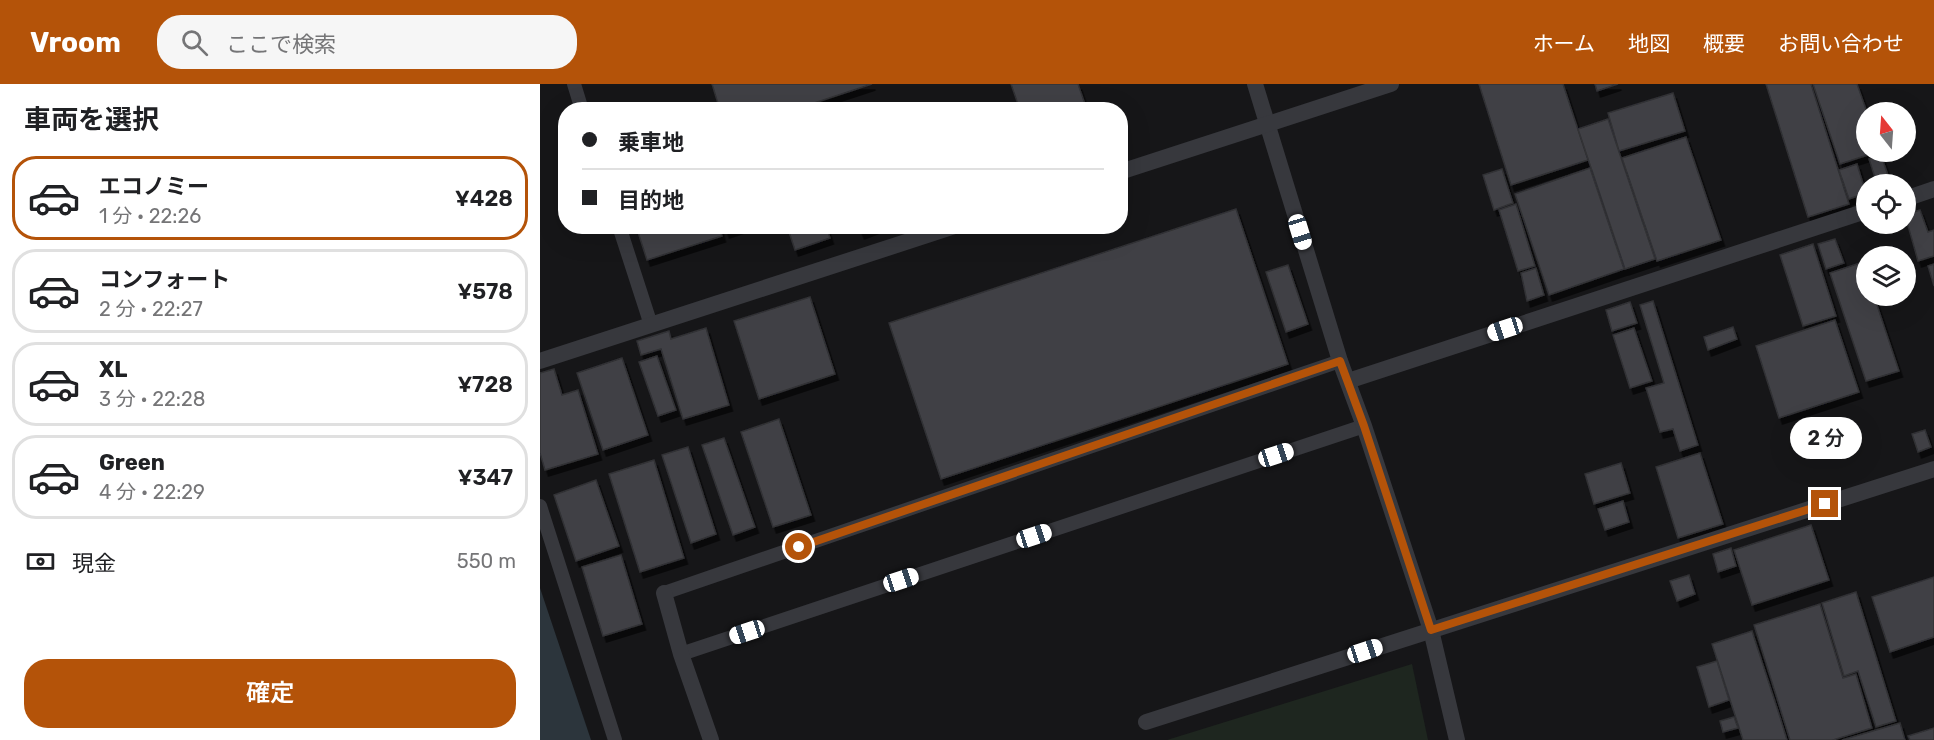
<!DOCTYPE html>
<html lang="ja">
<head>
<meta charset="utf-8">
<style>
	:root { --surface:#fff; --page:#f6f6f6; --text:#202124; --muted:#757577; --line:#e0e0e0; --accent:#b45309 }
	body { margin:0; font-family:Rubik,"Noto Sans JP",sans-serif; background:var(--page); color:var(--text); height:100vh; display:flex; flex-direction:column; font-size:22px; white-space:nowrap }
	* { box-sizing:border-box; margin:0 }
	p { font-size:20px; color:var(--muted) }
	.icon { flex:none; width:33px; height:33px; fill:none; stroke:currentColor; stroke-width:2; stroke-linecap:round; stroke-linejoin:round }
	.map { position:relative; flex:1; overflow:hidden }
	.details { display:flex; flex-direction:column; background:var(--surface); width:540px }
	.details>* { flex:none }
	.hud { position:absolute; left:18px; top:18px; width:570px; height:132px; border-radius:24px; box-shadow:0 6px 24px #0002; display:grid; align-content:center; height:132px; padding:0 24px; background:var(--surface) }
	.needle { width:39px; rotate:343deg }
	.controls { position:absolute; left:1316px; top:18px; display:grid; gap:12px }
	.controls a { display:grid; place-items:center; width:60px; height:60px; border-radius:50%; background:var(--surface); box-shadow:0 6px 24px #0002; font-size:30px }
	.end { position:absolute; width:27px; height:27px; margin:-14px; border:8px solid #b45309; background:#fff; box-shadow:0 0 0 3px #fff }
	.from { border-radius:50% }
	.bubble { position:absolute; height:42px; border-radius:21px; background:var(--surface); box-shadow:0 6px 24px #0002; font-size:20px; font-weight:600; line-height:42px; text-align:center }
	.car { position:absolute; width:18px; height:36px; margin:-18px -9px; border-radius:8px; box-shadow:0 0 4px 2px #0007; background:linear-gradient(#fff 24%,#345 0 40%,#fff 0 76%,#345 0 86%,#fff 0) }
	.hud b { display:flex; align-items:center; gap:21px; height:57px; font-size:22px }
	.hud b+b { border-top:2px solid var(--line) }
	.hud i { width:15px; height:15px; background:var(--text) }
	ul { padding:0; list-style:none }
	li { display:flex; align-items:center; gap:18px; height:84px; margin:0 12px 9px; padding:0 12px; border:3px solid var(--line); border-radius:24px }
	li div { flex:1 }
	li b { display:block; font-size:22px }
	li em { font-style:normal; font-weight:600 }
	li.current { border-color:var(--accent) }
	li>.icon { width:54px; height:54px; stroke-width:1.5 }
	h2 { padding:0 24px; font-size:27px; line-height:72px }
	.pay { display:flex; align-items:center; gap:15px; height:66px; padding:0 24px; font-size:22px }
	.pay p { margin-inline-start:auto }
	.primary-button { display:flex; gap:12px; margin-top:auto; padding:12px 24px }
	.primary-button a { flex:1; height:69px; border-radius:24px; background:var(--accent); color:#fff; font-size:24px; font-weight:600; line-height:69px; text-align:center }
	header { display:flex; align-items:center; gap:36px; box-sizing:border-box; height:84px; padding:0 30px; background:var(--accent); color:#fff }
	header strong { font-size:28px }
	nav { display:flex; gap:33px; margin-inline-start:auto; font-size:21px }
	.search { width:420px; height:54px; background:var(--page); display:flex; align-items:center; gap:15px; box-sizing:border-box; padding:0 21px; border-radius:24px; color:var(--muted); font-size:22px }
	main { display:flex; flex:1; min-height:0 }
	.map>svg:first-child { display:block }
</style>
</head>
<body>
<header>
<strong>Vroom</strong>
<div class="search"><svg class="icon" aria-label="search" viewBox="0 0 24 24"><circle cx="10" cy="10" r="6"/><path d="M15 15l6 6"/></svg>ここで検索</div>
<nav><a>ホーム</a><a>地図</a><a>概要</a><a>お問い合わせ</a></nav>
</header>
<main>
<section class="details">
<h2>車両を選択</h2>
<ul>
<li class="current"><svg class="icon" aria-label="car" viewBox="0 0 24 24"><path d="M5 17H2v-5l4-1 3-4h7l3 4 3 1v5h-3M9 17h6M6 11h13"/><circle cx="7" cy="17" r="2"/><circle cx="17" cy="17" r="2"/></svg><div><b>エコノミー</b><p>1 分 · 22:26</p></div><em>¥428</em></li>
<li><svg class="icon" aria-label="car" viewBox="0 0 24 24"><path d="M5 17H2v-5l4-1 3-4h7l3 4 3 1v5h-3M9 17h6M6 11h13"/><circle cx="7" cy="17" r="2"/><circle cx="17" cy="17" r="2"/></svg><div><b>コンフォート</b><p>2 分 · 22:27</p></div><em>¥578</em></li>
<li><svg class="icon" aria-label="car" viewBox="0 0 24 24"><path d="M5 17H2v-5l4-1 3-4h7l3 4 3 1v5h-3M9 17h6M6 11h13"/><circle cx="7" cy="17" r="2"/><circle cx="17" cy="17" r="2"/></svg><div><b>XL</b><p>3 分 · 22:28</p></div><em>¥728</em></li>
<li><svg class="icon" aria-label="car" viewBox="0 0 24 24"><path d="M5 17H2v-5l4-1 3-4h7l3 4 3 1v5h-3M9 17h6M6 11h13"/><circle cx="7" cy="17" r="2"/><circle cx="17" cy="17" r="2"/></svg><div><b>Green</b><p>4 分 · 22:29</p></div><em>¥347</em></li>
</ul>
<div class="pay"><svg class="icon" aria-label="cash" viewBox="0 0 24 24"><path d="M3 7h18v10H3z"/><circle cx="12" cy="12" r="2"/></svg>現金<p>550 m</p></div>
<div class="primary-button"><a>確定</a></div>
</section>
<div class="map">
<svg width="1394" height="656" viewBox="0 0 1394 656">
	<defs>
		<filter id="shadow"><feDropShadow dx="3.5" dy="6" stdDeviation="0" flood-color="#0009"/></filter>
	</defs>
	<rect width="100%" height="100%" fill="#161618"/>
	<path fill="#1e261f" d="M872,580L888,656H627Z"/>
	<path fill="#2c353c" d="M0,504L51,656H0Z"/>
	<g fill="#404145" stroke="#303034" stroke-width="1.5" filter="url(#shadow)">
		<path d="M172,0H332L253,26H180Z"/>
		<path d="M471,0H538L546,23L538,26H480Z"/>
		<path d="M939,0H1023L1048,76L971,101Z"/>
		<path d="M1055,0H1078L1057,7Z"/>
		<path d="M1226,0H1271L1309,120L1268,133Z"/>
		<path d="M1273,0H1317L1327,28L1326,68H1337L1300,80Z"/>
		<path d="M1133,9L1145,47L1079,67L1068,29Z"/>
		<path d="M1068,35L1115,175L1085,185L1038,45Z"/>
		<path d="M1146,53L1181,156L1117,177L1082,74Z"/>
		<path d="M1341,71L1351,100H1337L1329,75Z"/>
		<path d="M1317,80L1326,109L1309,115L1299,86Z"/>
		<path d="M1050,84L1084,185L1009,211L975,110Z"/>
		<path d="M962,85L973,119L954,126L943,91Z"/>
		<path d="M976,120L995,182L978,187L959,126Z"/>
		<path d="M696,125L748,280L401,395L349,239Z"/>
		<path d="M1380,126L1388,148L1394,146V172L1378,177L1365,131Z"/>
		<path d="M96,142H179L182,152L107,176Z"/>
		<path d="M184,142H204L186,148Z"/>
		<path d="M247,142H286L290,154L255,166Z"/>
		<path d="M318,142H339L321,149Z"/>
		<path d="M1295,155L1304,179L1286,185L1278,160Z"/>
		<path d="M1273,160L1296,232L1263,242L1240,171Z"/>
		<path d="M1323,178L1326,189V212H1334L1359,287L1326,297L1290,189Z"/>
		<path d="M1394,180V202L1388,182Z"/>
		<path d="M748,181L768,240L746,248L726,188Z"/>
		<path d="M996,184L1004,211L987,217L981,189Z"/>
		<path d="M270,213L295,290L219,315L194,237Z"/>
		<path d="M1113,217L1158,361L1140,367L1133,345L1120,348L1106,304L1124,299L1100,221Z"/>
		<path d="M1090,218L1097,239L1072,247L1066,226Z"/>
		<path d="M1295,236L1319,308L1239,334L1216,262Z"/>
		<path d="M1193,243L1197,255L1168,266L1164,253Z"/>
		<path d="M166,244L189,321L143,335L121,265L101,271L97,257L129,247L131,255Z"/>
		<path d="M1094,244L1112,297L1090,304L1073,251Z"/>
		<path d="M117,272L136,326L118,332L99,278Z"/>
		<path d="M82,274L108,351L63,366L37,289Z"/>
		<path d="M14,285L22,311L38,306L58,370L5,386L0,369V289Z"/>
		<path d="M239,335L271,431L233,443L201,348Z"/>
		<path d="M1385,346L1391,363L1378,368L1372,350Z"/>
		<path d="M184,354L215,443L193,451L162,361Z"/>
		<path d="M148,363L176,450L151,459L122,371Z"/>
		<path d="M1160,369L1183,440L1138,454L1116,383Z"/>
		<path d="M114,376L144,474L100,488L69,390Z"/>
		<path d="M1081,379L1090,409L1054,420L1045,390Z"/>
		<path d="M56,396L79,462L36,477L14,411Z"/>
		<path d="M1083,417L1089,438L1065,446L1058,425Z"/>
		<path d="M1271,441L1289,496L1212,521L1194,466Z"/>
		<path d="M1191,464L1196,482L1178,488L1173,470Z"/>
		<path d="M81,471L102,540L63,552L42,483Z"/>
		<path d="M1149,491L1155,510L1137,517L1130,497Z"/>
		<path d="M1394,493V553L1350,568L1332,513Z"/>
		<path d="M1316,508L1356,637L1336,643L1318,587L1304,592L1282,519Z"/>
		<path d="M1280,520L1303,594L1316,590L1332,644L1293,656H1250L1214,541Z"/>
		<path d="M1212,547L1240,633L1247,656H1203L1172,560Z"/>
		<path d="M1177,577L1189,616L1169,623L1157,583Z"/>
		<path d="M1194,633L1198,644L1183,648L1180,637Z"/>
		<path d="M1360,639L1365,656H1302Z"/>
		<path d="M1394,644V656H1370L1368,652Z"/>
	</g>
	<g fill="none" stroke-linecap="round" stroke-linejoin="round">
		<g stroke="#37383d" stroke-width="14">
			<path d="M34,0L42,26"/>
			<path d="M79,142L111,241"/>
			<path d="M0,422L75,656"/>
			<path d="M124,509L800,277"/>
			<path d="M141,570L824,342"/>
		</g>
		<g stroke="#37383d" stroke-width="16">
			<path d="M715,0L800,277L824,342L891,546L917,656"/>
			<path d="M580,88L851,0"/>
			<path d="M1365,115L1394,105"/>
			<path d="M0,277L415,142"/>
			<path d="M808,297L1326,127"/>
			<path d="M124,509L141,570L171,656"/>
			<path d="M606,638L1394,385"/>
		</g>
	</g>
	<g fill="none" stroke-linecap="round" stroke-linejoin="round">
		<path stroke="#b45309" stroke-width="8" d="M259,463L800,277L824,342L891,546L1285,420"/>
	</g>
</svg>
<div class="controls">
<a><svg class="needle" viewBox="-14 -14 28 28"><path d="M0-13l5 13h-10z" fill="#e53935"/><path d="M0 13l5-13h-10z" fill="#757577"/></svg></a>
<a><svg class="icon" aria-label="locate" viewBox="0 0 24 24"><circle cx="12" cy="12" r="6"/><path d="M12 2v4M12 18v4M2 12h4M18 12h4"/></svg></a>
<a><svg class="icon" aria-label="layers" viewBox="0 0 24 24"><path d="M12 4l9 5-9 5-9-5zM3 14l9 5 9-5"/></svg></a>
</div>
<i class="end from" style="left:259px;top:463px"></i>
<i class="end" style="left:1285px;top:420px"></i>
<div class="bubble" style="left:1250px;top:333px;width:72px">2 分</div>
<i class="car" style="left:760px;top:148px;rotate:163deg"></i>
<i class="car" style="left:965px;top:245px;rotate:252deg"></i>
<i class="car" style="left:736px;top:371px;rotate:72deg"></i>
<i class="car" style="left:494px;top:452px;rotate:72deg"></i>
<i class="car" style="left:361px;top:496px;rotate:72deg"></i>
<i class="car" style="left:207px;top:548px;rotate:252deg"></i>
<i class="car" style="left:825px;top:567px;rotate:72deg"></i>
<div class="hud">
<b><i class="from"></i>乗車地</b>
<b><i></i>目的地</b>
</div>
</div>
</main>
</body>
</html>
